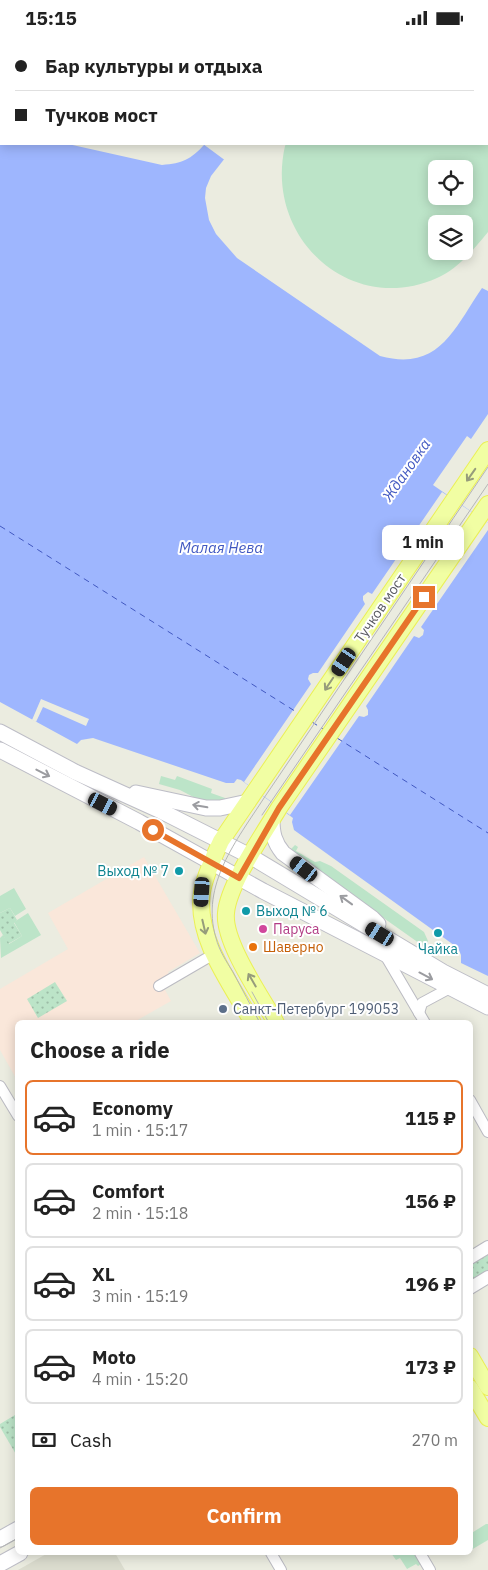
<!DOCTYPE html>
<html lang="en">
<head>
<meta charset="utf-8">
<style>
	:root { --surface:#fff; --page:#f6f6f6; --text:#222; --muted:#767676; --line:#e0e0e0; --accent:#e7742b }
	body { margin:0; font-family:"IBM Plex Sans",sans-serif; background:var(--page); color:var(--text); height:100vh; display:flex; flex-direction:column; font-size:19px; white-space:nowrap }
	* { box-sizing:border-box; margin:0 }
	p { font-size:16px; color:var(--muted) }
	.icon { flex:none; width:28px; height:28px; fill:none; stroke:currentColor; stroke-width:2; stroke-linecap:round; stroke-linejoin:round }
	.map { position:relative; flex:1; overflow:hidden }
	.sheet { position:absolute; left:15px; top:985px; width:458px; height:535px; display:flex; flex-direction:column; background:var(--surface); border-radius:8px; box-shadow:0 2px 12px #0003 }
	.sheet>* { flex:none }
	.top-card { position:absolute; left:0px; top:0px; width:489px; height:110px; box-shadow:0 2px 12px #0003; display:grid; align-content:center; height:110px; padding:0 15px; background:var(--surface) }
	.fabs { position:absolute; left:428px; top:125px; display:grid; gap:10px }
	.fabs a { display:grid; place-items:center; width:45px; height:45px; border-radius:8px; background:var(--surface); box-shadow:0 2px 12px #0003; font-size:25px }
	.end { position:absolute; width:22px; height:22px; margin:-11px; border:6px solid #e7742b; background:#fff; box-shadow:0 0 0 2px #fff }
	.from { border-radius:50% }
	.bubble { position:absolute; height:35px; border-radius:8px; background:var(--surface); box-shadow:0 2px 12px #0003; font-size:16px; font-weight:700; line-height:35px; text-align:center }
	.car { position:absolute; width:15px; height:30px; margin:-15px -8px; border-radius:6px; box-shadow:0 0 4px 1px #0007; background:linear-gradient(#222 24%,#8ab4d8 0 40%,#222 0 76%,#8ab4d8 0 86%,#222 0) }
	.top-card b { display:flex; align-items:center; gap:18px; height:48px; font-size:19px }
	.top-card b+b { border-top:1px solid var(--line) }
	.top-card i { width:12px; height:12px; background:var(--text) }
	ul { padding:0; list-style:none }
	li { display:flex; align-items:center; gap:15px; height:75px; margin:0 10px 8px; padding:0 5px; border:2px solid var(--line); border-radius:8px }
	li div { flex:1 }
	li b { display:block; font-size:19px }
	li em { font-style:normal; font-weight:700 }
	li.active { border-color:var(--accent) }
	li>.icon { width:45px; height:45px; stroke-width:1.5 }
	h2 { padding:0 15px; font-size:22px; line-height:60px }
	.pay { display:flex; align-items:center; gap:12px; height:55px; padding:0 15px; font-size:19px }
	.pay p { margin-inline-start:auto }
	.cta { display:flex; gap:10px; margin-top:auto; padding:10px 15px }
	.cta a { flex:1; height:58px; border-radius:8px; background:var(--accent); color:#fff; font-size:20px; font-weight:700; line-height:58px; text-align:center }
	.status { display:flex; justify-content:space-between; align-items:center; height:35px; padding:0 25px; background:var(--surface); direction:ltr }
	.status svg { height:14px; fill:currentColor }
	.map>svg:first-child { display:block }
</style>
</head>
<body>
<div class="status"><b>15:15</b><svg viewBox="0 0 49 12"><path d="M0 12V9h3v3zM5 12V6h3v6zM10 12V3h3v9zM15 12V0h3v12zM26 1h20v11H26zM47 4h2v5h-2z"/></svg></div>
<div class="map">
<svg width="488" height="1535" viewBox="0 0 488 1535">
	<defs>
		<pattern id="park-dots" width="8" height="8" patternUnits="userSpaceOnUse" patternTransform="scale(1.25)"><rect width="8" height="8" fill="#bce4c8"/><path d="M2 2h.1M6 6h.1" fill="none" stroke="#9cbca6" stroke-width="1.8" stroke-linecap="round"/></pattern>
	</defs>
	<rect width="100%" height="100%" fill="#ebece0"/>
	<path fill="#dbdcce" d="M48,1518H115L125,1535H18Z"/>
	<path fill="#fae7da" d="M144,822L200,918L168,937L169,939L164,953L171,966L134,987L18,988L17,1045L0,1015V954L68,914L48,878Z"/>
	<g fill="#bce4c8" fill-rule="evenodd">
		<path d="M355,0H488V197C473,215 459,233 437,243C350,282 264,202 285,111L286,109H488V1H355ZM436,134H464V161H436ZM436,189H464V216H436Z"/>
		<path d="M161,741L175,745L177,741L212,754L211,758L225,763L228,766H201L180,755L159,749Z"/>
		<path d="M295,810L298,812L296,816L315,827L320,826L331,831L424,897L428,906L426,913L289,816Z"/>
		<path d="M14,853L26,874L15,881L10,873L0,878V861Z"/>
		<path d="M28,878L41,900L1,923L0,903L3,900L9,909L22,901L14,887Z"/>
		<path d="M486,1489H488V1505L471,1515L470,1499Z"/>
		<path d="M391,1518H417L423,1528L418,1531L416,1529L407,1534L400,1523L396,1525Z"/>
	</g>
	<g fill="url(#park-dots)">
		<path d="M10,873L17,885L14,888L22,901L8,909L0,895V878Z"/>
		<path d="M55,947L67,966L38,983L27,964Z"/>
		<path d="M488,1218V1236L470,1246V1228Z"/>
		<path d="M15,1380L18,1385L17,1421L0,1392V1389Z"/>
	</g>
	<path fill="#9eb6fe" d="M0,69L1,109H68L162,130C183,128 190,125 205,109H236L211,141L206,153L205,163L209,185L216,199L237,223L380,321C439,337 454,294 482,253L488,256V379L471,404L467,401L433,450L488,488V941L461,928V920L458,913L294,795L292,787L293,783L241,745L237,744L234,748H226L93,703L81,705L77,709L0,667Z"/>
	<g fill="#ebece0">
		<path d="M203,109H238L226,126Z"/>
		<path d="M442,457L488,488V495L421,592L424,595L423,600L419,603L414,601L366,671L368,675V680L364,682L359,681L290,780L244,747L311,649L308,644L309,640L313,638H318L365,569L363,565V561L368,557L372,559Z"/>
		<path d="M41,664L89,684L86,691L43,672L36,687L32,685Z"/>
	</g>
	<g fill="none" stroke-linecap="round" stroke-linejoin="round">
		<g stroke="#4158c1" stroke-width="1" stroke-dasharray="6 5" stroke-linecap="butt">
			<path d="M0,491L298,678"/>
			<path d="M312,687L323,694"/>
			<path d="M337,703L488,798"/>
		</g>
		<defs>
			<g id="minor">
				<path d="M385,920L425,988"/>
				<path d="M159,951L214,919"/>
				<path d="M419,978L422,968L450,953"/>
				<path d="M0,1051L18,1081"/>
				<path d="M470,1065L488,1097"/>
				<path d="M271,1518L281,1535"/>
				<path d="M420,1518L430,1535"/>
			</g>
			<g id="tertiary">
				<path d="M470,1223L488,1212"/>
				<path d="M470,1253L488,1242"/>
			</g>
			<g id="secondary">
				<path d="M0,697L75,737L161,776L250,821L443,937L488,960"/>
				<path d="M0,715L139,787L263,856L488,972"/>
				<path d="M136,758L206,773H220L248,767"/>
				<path d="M272,784C272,798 274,807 283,818L372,883L378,889"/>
				<path d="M0,1504L18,1494"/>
				<path d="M0,1529L20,1518"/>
			</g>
			<g id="primary">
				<path d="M253,988C231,949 195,903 202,857C205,839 214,822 221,806L488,415"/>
				<path d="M276,988C261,961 223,907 226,878C228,850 264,798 279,773L488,469"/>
				<path d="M470,1321L488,1352"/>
				<path d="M470,1353L488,1383"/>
			</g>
		</defs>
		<use href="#minor" stroke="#bbbbc2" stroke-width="12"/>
		<use href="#tertiary" stroke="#bbbbc2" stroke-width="14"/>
		<use href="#secondary" stroke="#bdbdc6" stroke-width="17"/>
		<use href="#primary" stroke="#ebf055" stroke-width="18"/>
		<use href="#minor" stroke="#fff" stroke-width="10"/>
		<use href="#tertiary" stroke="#fff" stroke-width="12"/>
		<use href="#secondary" stroke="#fff" stroke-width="15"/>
		<use href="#primary" stroke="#f1fea3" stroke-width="16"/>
		<g stroke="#b5b6b6" stroke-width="1">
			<path d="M262,780L488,449"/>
			<path d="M252,957L269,988"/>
			<path d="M260,988C251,971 242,954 233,937C226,926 219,915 216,903C200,850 237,805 264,763L488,432"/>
			<path d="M0,1513L18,1503"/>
		</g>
	</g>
	<defs><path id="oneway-shaft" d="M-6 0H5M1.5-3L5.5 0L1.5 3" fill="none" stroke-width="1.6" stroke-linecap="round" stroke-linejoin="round" transform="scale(1.25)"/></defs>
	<g stroke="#969c7b">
		<use href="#oneway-shaft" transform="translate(471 440) rotate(125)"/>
		<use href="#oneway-shaft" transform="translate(329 649) rotate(124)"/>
		<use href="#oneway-shaft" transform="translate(204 892) rotate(77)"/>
		<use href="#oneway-shaft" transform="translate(252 945) rotate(-120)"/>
	</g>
	<g stroke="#9b9ca0">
		<use href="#oneway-shaft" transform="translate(43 738) rotate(27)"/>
		<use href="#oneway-shaft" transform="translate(200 771) rotate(-170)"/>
		<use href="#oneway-shaft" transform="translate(346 865) rotate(-144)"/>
		<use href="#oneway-shaft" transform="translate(426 941) rotate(28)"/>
	</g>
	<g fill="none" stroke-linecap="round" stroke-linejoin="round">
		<path stroke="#e7742b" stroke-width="6" d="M153,795L239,843L279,773L424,562"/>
	</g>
	<g fill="#0f9aa8" stroke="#fff" stroke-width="2">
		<circle cx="179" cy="836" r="5"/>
		<circle cx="246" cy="876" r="5"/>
		<circle cx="438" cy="898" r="5"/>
	</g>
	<circle fill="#d1479c" stroke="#fff" stroke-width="2" cx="263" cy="894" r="5"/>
	<circle fill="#e8710a" stroke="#fff" stroke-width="2" cx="253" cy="912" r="5"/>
	<circle fill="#5c6f8a" stroke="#fff" stroke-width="2" cx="223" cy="974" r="5"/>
	<g text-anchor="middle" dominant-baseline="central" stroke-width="4" stroke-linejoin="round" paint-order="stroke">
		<g font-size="14" fill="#595a61" stroke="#fff">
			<text transform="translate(380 573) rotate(-56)">Тучков мост</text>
		</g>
		<g font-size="14" fill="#0d838f" stroke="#fff" text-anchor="end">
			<text x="169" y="836">Выход № 7</text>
			<text x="256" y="876" text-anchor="start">Выход № 6</text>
			<text x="438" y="914" text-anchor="middle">Чайка</text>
		</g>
		<g font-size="14" fill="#b23c85" stroke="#fff" text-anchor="start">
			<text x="273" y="894">Паруса</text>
		</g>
		<g font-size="14" fill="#c56008" stroke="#fff" text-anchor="start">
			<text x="263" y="912">Шаверно</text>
		</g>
		<g font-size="14" fill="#4e5e75" stroke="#fff" text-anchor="start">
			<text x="233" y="974">Санкт-Петербург 199053</text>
		</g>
		<g font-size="15" font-style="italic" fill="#4158c1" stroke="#fff">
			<text transform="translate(406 435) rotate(-55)">Ждановка</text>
			<text x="221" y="512">Малая Нева</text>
		</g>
	</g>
</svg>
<div class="fabs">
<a><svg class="icon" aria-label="locate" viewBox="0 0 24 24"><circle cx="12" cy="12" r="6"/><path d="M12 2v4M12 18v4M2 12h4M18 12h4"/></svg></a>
<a><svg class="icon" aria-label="layers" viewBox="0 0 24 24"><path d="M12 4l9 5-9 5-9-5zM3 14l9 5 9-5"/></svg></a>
</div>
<i class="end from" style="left:153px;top:795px"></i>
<i class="end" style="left:424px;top:562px"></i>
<div class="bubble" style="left:382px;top:490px;width:82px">1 min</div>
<i class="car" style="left:344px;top:627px;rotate:214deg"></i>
<i class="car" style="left:103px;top:769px;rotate:117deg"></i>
<i class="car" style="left:304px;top:834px;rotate:308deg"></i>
<i class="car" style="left:202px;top:857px;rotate:184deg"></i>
<i class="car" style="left:380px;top:899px;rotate:301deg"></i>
<div class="top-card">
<b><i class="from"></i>Бар культуры и отдыха</b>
<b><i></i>Тучков мост</b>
</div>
<section class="sheet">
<h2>Choose a ride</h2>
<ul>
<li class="active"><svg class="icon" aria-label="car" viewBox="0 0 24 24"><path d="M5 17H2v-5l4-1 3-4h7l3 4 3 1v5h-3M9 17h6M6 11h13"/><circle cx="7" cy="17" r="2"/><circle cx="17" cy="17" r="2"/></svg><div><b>Economy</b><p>1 min · 15:17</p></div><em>115 ₽</em></li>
<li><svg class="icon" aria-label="car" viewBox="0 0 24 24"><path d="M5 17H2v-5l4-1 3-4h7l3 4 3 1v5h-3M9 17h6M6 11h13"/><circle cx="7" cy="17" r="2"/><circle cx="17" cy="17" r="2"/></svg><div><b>Comfort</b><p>2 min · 15:18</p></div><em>156 ₽</em></li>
<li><svg class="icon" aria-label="car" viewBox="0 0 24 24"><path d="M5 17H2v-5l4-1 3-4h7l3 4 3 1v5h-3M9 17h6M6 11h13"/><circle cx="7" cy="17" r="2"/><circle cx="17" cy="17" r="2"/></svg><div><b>XL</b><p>3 min · 15:19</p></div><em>196 ₽</em></li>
<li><svg class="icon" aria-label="car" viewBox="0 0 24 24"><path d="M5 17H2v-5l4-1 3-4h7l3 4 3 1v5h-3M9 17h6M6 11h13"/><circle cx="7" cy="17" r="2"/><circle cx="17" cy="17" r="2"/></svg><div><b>Moto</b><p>4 min · 15:20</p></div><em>173 ₽</em></li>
</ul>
<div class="pay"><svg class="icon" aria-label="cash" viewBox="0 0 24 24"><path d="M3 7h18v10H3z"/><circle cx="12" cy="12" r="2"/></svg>Cash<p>270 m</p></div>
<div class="cta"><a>Confirm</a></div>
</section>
</div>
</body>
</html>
